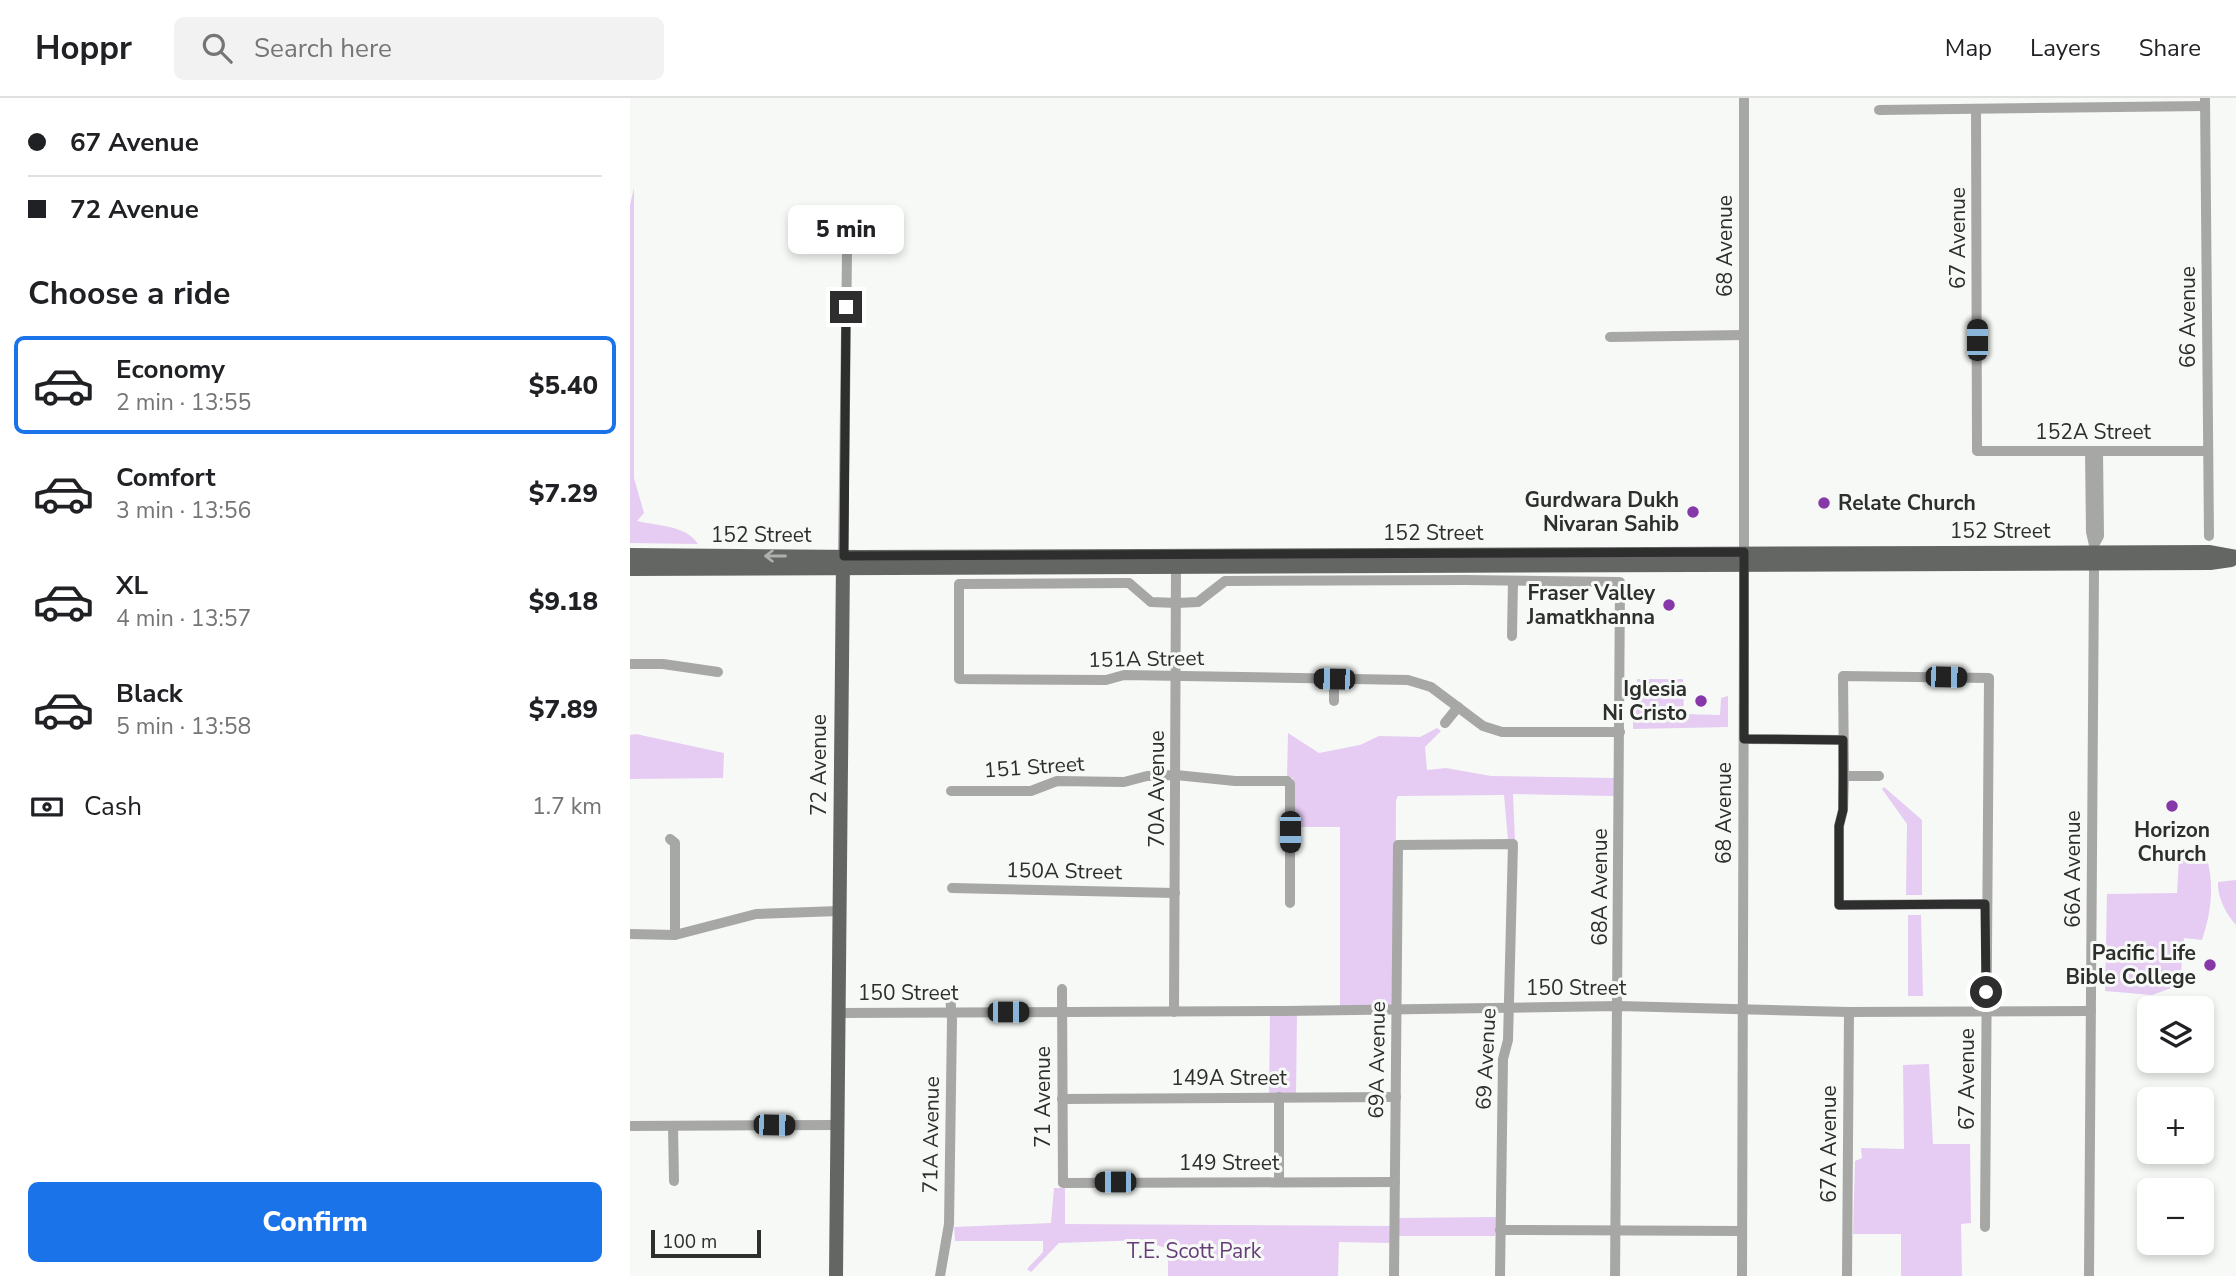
<!DOCTYPE html>
<html lang="en">
<head>
<meta charset="utf-8">
<style>
	:root { --surface:#fff; --page:#f2f2f2; --text:#202124; --muted:#757577; --line:#e0e0e0; --accent:#1a73e8 }
	body { margin:0; font-family:"Nunito Sans",sans-serif; background:var(--page); color:var(--text); height:100vh; display:flex; flex-direction:column; font-size:26px; white-space:nowrap }
	* { box-sizing:border-box; margin:0 }
	p { font-size:23px; color:var(--muted) }
	.icon { flex:none; width:38px; height:38px; fill:none; stroke:currentColor; stroke-width:2; stroke-linecap:round; stroke-linejoin:round }
	.map { position:relative; flex:1; overflow:hidden }
	.side { display:flex; flex-direction:column; background:var(--surface); width:630px }
	.side>* { flex:none }
	.top-card { display:grid; align-content:center; height:154px; padding:0 28px; background:var(--surface) }
	.controls { position:absolute; left:1507px; top:898px; display:grid; gap:14px }
	.controls a { display:grid; place-items:center; width:77px; height:77px; border-radius:10px; background:var(--surface); box-shadow:0 4px 10px #0003; font-size:35px }
	.scale { position:absolute; left:21px; bottom:18px; width:110px; box-sizing:border-box; padding-left:7px; border:4px solid #2d2e2d; border-top:0; font-size:19px; line-height:24px; white-space:nowrap; color:#2d2e2d; -webkit-text-stroke:5px #f6f9f6; paint-order:stroke }
	.end { position:absolute; width:32px; height:32px; margin:-16px; border:9px solid #2d2e2d; background:#fff; box-shadow:0 0 0 4px #fff }
	.from { border-radius:50% }
	.bubble { position:absolute; height:49px; border-radius:10px; background:var(--surface); box-shadow:0 4px 10px #0003; font-size:23px; font-weight:800; line-height:49px; text-align:center }
	.car { position:absolute; width:21px; height:42px; margin:-21px -10px; border-radius:9px; box-shadow:0 0 5px 2px #0007; background:linear-gradient(#222 24%,#8ab4d8 0 40%,#222 0 76%,#8ab4d8 0 86%,#222 0) }
	.top-card b { display:flex; align-items:center; gap:24px; height:66px; font-size:26px }
	.top-card b+b { border-top:2px solid var(--line) }
	.top-card i { width:18px; height:18px; background:var(--text) }
	ul { padding:0; list-style:none }
	li { display:flex; align-items:center; gap:21px; height:98px; margin:0 14px 10px; padding:0 14px; border:4px solid transparent; border-radius:10px }
	li div { flex:1 }
	li b { display:block; font-size:26px }
	li em { font-style:normal; font-weight:800 }
	li.on { border-color:var(--accent) }
	li>.icon { width:63px; height:63px; stroke-width:1.5 }
	h2 { padding:0 28px; font-size:32px; line-height:84px }
	.pay { display:flex; align-items:center; gap:18px; height:77px; padding:0 28px; font-size:26px }
	.pay p { margin-inline-start:auto }
	.cta { display:flex; gap:14px; margin-top:auto; padding:14px 28px }
	.cta a { flex:1; height:80px; border-radius:10px; background:var(--accent); color:#fff; font-size:28px; font-weight:800; line-height:80px; text-align:center }
	header { display:flex; align-items:center; gap:42px; box-sizing:border-box; height:98px; padding:0 35px; background:var(--surface); border-bottom:2px solid var(--line) }
	header strong { font-size:33px }
	nav { display:flex; gap:38px; margin-inline-start:auto; font-size:24px }
	.search { width:490px; height:63px; background:var(--page); display:flex; align-items:center; gap:18px; box-sizing:border-box; padding:0 24px; border-radius:10px; color:var(--muted); font-size:26px }
	main { display:flex; flex:1; min-height:0 }
	.map>svg:first-child { display:block }
</style>
</head>
<body>
<header>
<strong>Hoppr</strong>
<div class="search"><svg class="icon" aria-label="search" viewBox="0 0 24 24"><circle cx="10" cy="10" r="6"/><path d="M15 15l6 6"/></svg>Search here</div>
<nav><a>Map</a><a>Layers</a><a>Share</a></nav>
</header>
<main>
<section class="side">
<div class="top-card">
<b><i class="from"></i>67 Avenue</b>
<b><i></i>72 Avenue</b>
</div>
<h2>Choose a ride</h2>
<ul>
<li class="on"><svg class="icon" aria-label="car" viewBox="0 0 24 24"><path d="M5 17H2v-5l4-1 3-4h7l3 4 3 1v5h-3M9 17h6M6 11h13"/><circle cx="7" cy="17" r="2"/><circle cx="17" cy="17" r="2"/></svg><div><b>Economy</b><p>2 min · 13:55</p></div><em>$5.40</em></li>
<li><svg class="icon" aria-label="car" viewBox="0 0 24 24"><path d="M5 17H2v-5l4-1 3-4h7l3 4 3 1v5h-3M9 17h6M6 11h13"/><circle cx="7" cy="17" r="2"/><circle cx="17" cy="17" r="2"/></svg><div><b>Comfort</b><p>3 min · 13:56</p></div><em>$7.29</em></li>
<li><svg class="icon" aria-label="car" viewBox="0 0 24 24"><path d="M5 17H2v-5l4-1 3-4h7l3 4 3 1v5h-3M9 17h6M6 11h13"/><circle cx="7" cy="17" r="2"/><circle cx="17" cy="17" r="2"/></svg><div><b>XL</b><p>4 min · 13:57</p></div><em>$9.18</em></li>
<li><svg class="icon" aria-label="car" viewBox="0 0 24 24"><path d="M5 17H2v-5l4-1 3-4h7l3 4 3 1v5h-3M9 17h6M6 11h13"/><circle cx="7" cy="17" r="2"/><circle cx="17" cy="17" r="2"/></svg><div><b>Black</b><p>5 min · 13:58</p></div><em>$7.89</em></li>
</ul>
<div class="pay"><svg class="icon" aria-label="cash" viewBox="0 0 24 24"><path d="M3 7h18v10H3z"/><circle cx="12" cy="12" r="2"/></svg>Cash<p>1.7 km</p></div>
<div class="cta"><a>Confirm</a></div>
</section>
<div class="map">
<svg width="1606" height="1178" viewBox="0 0 1606 1178">
	<rect width="100%" height="100%" fill="#f6f9f6"/>
	<g fill="#e6ccf2">
		<path d="M4,90V380L14,415L7,423C27,428 56,427 68,446L0,445V107Z"/>
		<path d="M1007,581H1053L1054,616L1090,617L1091,600L1098,598V629L1003,631V591L1007,590Z"/>
		<path d="M807,630L811,633L795,649L797,672L816,670L861,678L984,680V698L883,696L885,743L878,742L874,697L768,698L766,702L765,909H710V729H663V680L657,679L658,635L689,655L730,647L749,638L790,639Z"/>
		<path d="M6,636L94,655L93,680L0,681V637Z"/>
		<path d="M1254,689L1292,722V797H1276L1277,726L1252,691Z"/>
		<path d="M1549,760L1560,764H1578C1584,791 1581,815 1572,842L1554,840L1550,887L1522,897L1475,893L1477,796L1547,795Z"/>
		<path d="M1606,782V827C1596,816 1587,799 1588,784Z"/>
		<path d="M1278,817H1291L1293,898H1278Z"/>
		<path d="M640,915H667L666,998H639Z"/>
		<path d="M1299,966L1303,1046H1340L1341,1125L1331,1126L1332,1178H1271V1136H1223L1225,1063L1232,1060L1231,1050L1274,1051L1273,967Z"/>
		<path d="M424,1090H435V1126L760,1128V1145L709,1144L708,1178H538V1151L512,1142L429,1145L401,1174L397,1171L413,1154V1143H325L324,1129L421,1125Z"/>
		<path d="M867,1119L865,1138H768L767,1120Z"/>
	</g>
	<g fill="none" stroke-linecap="round" stroke-linejoin="round">
		<g stroke="#a7a8a6" stroke-width="10">
			<path d="M1575,0L1579,438"/>
			<path d="M1346,11L1347,353H1578"/>
			<path d="M1249,12L1575,8"/>
			<path d="M980,239L1114,237"/>
			<path d="M1464,447L1469,438L1468,353"/>
			<path d="M213,458L217,156"/>
			<path d="M882,538L883,483"/>
			<path d="M0,566H33L88,574"/>
			<path d="M704,581V603"/>
			<path d="M815,625L828,609"/>
			<path d="M1114,641L1213,642"/>
			<path d="M1214,678H1249"/>
			<path d="M321,693H401L427,683L494,684L517,678L546,677L605,683H657L660,686V805"/>
			<path d="M40,741L45,745V837"/>
			<path d="M322,790L545,795"/>
			<path d="M0,836L45,837L126,816L209,813"/>
			<path d="M432,891L433,1085L765,1084"/>
			<path d="M544,914L546,469"/>
			<path d="M208,915L656,913L989,908L1219,914L1461,913"/>
			<path d="M432,1001L766,999"/>
			<path d="M0,1028L207,1027"/>
			<path d="M43,1028L44,1083"/>
			<path d="M649,1084V999"/>
			<path d="M1355,1129L1359,580L1213,578L1214,678L1213,712L1209,728V807L1355,806"/>
			<path d="M870,1132L1112,1133"/>
			<path d="M310,1178L319,1126L322,922L320,897"/>
			<path d="M764,1178L768,747L883,746L878,942L873,961L870,1178"/>
			<path d="M985,1178C988,947 990,716 990,484L835,482L595,483L568,504L547,505L521,504L499,485H493L329,486V581L476,582L494,577L778,582L801,589L853,628L872,634H990"/>
			<path d="M1112,1178L1114,525V0"/>
			<path d="M1217,1178L1219,914"/>
			<path d="M1459,1178L1464,474V447L1461,434L1460,353"/>
		</g>
		<g stroke="#646664" stroke-width="14">
			<path d="M0,457L229,459L1580,454L1606,459"/>
			<path d="M0,471L1580,465L1601,462"/>
			<path d="M206,1178L213,463"/>
		</g>
	</g>
	<defs><path id="oneway-shaft" d="M-6 0H5M1.5-3L5.5 0L1.5 3" fill="none" stroke-width="1.6" stroke-linecap="round" stroke-linejoin="round" transform="scale(1.75)"/></defs>
	<use stroke="#adb0ad" href="#oneway-shaft" transform="translate(145 458) rotate(-180)"/>
	<g fill="none" stroke-linecap="round" stroke-linejoin="round">
		<path stroke="#2d2e2d" stroke-width="9" d="M216,209L214,458L1114,454V641L1213,642V712L1209,728V807L1355,806L1356,894"/>
	</g>
	<g fill="#8738a8" stroke="#f6f9f6" stroke-width="2.5">
		<circle cx="1194" cy="405" r="7"/>
		<circle cx="1063" cy="414" r="7"/>
		<circle cx="1039" cy="507" r="7"/>
		<circle cx="1071" cy="603" r="7"/>
		<circle cx="1542" cy="708" r="7"/>
		<circle cx="1580" cy="867" r="7"/>
	</g>
	<g text-anchor="middle" dominant-baseline="central" stroke-width="6" stroke-linejoin="round" paint-order="stroke">
		<g font-size="21" fill="#2d2e2d" stroke="#f6f9f6">
			<text transform="translate(1328 140) rotate(-90)">67 Avenue</text>
			<text transform="translate(1095 148) rotate(-90)">68 Avenue</text>
			<text transform="translate(1558 219) rotate(-90)">66 Avenue</text>
			<text x="1463" y="334">152A Street</text>
			<text x="1370" y="433">152 Street</text>
			<text x="803" y="435">152 Street</text>
			<text x="131" y="437">152 Street</text>
			<text transform="translate(516 561) rotate(-1)">151A Street</text>
			<text transform="translate(189 667) rotate(-90)">72 Avenue</text>
			<text transform="translate(404 669) rotate(-4)">151 Street</text>
			<text transform="translate(527 691) rotate(-90)">70A Avenue</text>
			<text transform="translate(1094 715) rotate(-90)">68 Avenue</text>
			<text transform="translate(1443 771) rotate(-90)">66A Avenue</text>
			<text transform="translate(434 773) rotate(1)">150A Street</text>
			<text transform="translate(970 789) rotate(-90)">68A Avenue</text>
			<text x="946" y="890">150 Street</text>
			<text x="278" y="895">150 Street</text>
			<text transform="translate(856 961) rotate(-87)">69 Avenue</text>
			<text transform="translate(747 962) rotate(-89)">69A Avenue</text>
			<text x="599" y="980">149A Street</text>
			<text transform="translate(1337 981) rotate(-90)">67 Avenue</text>
			<text transform="translate(413 999) rotate(-90)">71 Avenue</text>
			<text transform="translate(301 1037) rotate(-89)">71A Avenue</text>
			<text transform="translate(1199 1046) rotate(-90)">67A Avenue</text>
			<text x="599" y="1065">149 Street</text>
		</g>
		<g font-size="21" font-weight="bold" fill="#2d2e2d" stroke="#f6f9f6" text-anchor="end">
			<text x="1049" y="402">Gurdwara Dukh<tspan x="1049" dy="24">Nivaran Sahib</tspan></text>
			<text x="1208" y="405" text-anchor="start">Relate Church</text>
			<text x="1025" y="495">Fraser Valley<tspan x="1025" dy="24">Jamatkhanna</tspan></text>
			<text x="1057" y="591">Iglesia<tspan x="1057" dy="24">Ni Cristo</tspan></text>
			<text x="1542" y="732" text-anchor="middle">Horizon<tspan x="1542" dy="24">Church</tspan></text>
			<text x="1566" y="855">Pacific Life<tspan x="1566" dy="24">Bible College</tspan></text>
		</g>
		<g font-size="21" fill="#663c78" stroke="#f6f9f6">
			<text x="564" y="1153">T.E. Scott Park</text>
		</g>
	</g>
</svg>
<div class="controls">
<a><svg class="icon" aria-label="layers" viewBox="0 0 24 24"><path d="M12 4l9 5-9 5-9-5zM3 14l9 5 9-5"/></svg></a>
<a>+</a>
<a>−</a>
</div>
<div class="scale">100 m</div>
<i class="end from" style="left:1356px;top:894px"></i>
<i class="end" style="left:216px;top:209px"></i>
<div class="bubble" style="left:158px;top:107px;width:116px">5 min</div>
<i class="car" style="left:1347px;top:242px;rotate:0deg"></i>
<i class="car" style="left:1316px;top:579px;rotate:91deg"></i>
<i class="car" style="left:704px;top:581px;rotate:271deg"></i>
<i class="car" style="left:660px;top:734px;rotate:180deg"></i>
<i class="car" style="left:378px;top:914px;rotate:90deg"></i>
<i class="car" style="left:144px;top:1027px;rotate:91deg"></i>
<i class="car" style="left:485px;top:1084px;rotate:270deg"></i>
</div>
</main>
</body>
</html>
